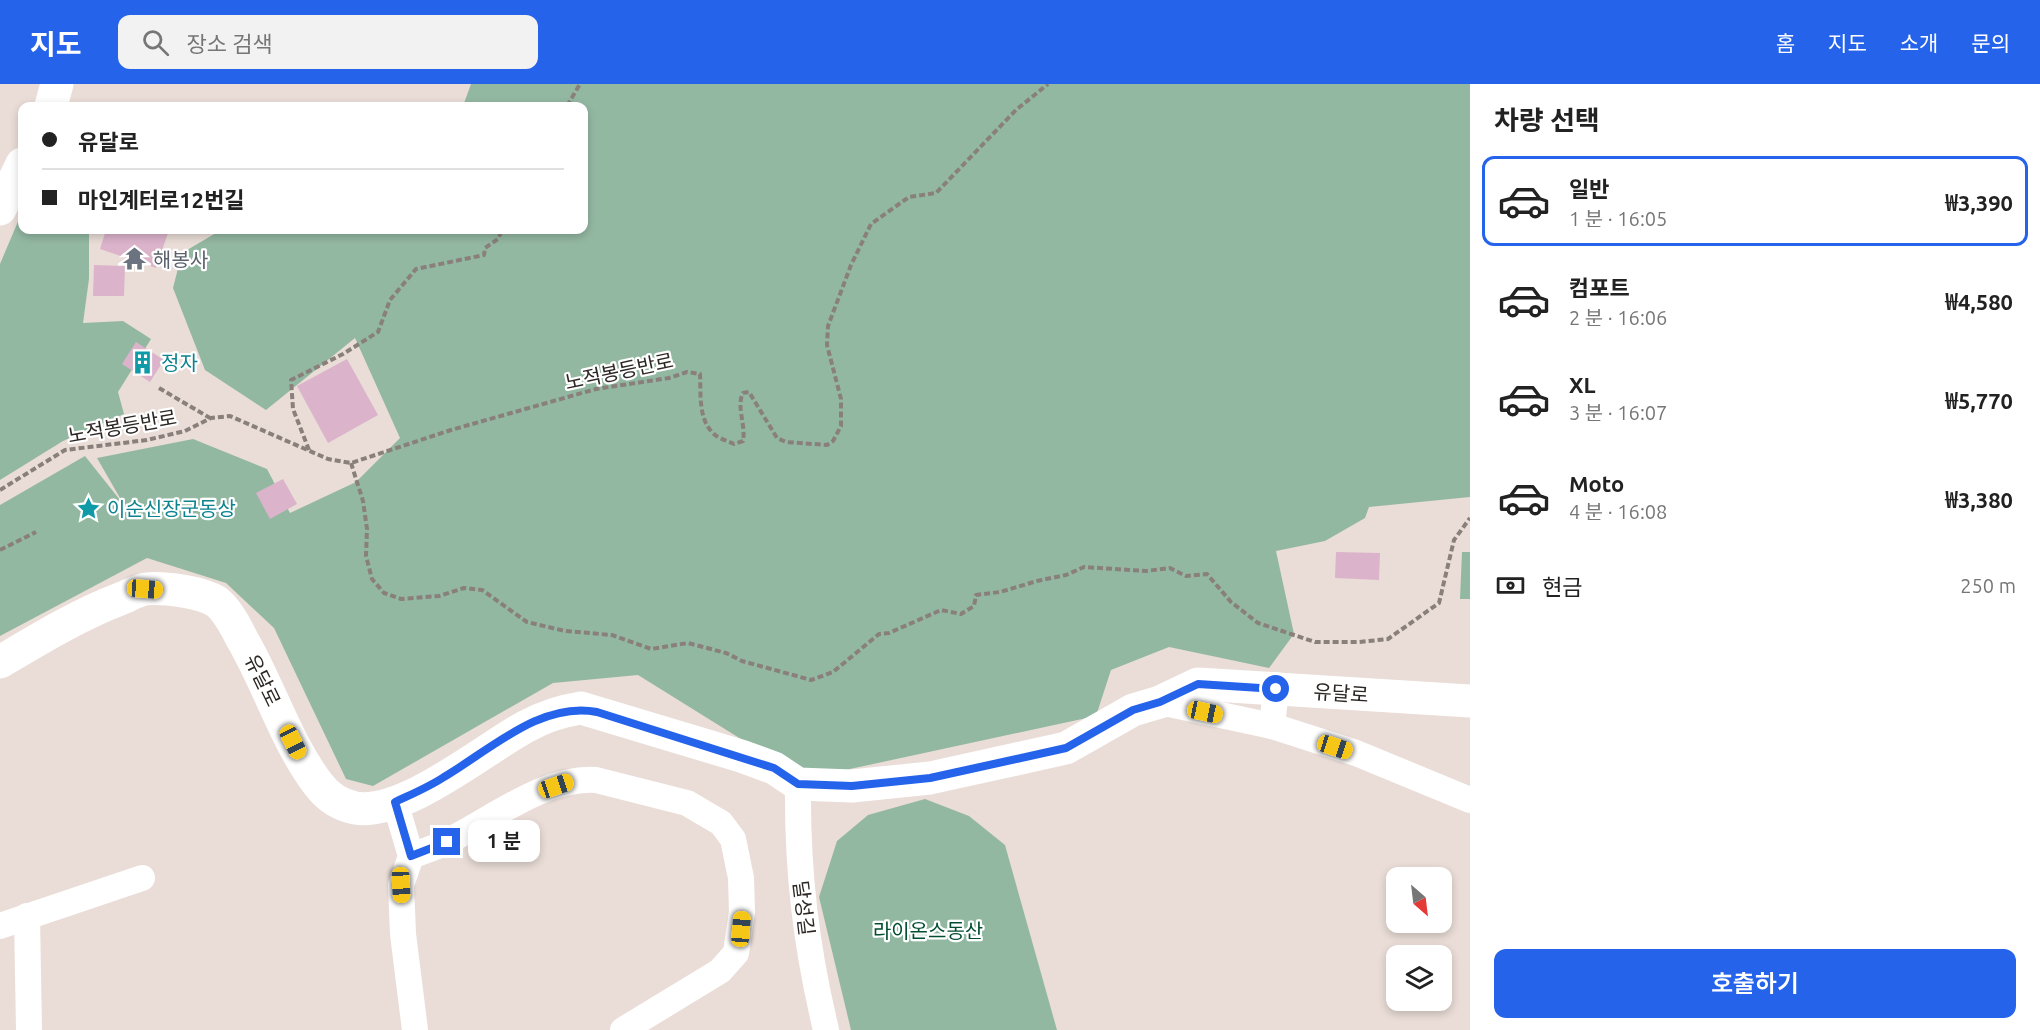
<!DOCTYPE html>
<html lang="ko">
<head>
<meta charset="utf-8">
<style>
	:root { --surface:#fff; --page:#f2f2f2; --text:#222; --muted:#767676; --line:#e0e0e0; --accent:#2563eb }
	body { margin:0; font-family:Ubuntu,"Noto Sans KR",sans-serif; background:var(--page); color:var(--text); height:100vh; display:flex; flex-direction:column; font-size:22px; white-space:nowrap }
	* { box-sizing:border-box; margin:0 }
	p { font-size:20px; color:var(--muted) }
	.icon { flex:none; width:33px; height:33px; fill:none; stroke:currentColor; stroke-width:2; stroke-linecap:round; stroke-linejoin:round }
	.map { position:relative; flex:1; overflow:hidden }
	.sheet { display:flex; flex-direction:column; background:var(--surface); width:570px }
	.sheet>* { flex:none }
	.hud { position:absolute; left:18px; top:18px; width:570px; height:132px; border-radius:12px; box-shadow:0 3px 9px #0003; display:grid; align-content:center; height:132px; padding:0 24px; background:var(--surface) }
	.needle { width:39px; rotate:152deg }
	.controls { position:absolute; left:1386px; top:783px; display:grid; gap:12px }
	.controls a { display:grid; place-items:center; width:66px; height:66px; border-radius:12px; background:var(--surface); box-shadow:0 3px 9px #0003; font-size:30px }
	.end { position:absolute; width:27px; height:27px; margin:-14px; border:8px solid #2563eb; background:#fff; box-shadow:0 0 0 3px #fff }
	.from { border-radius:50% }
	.bubble { position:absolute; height:42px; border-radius:12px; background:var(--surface); box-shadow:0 3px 9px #0003; font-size:20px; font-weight:600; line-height:42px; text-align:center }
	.car { position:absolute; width:18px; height:36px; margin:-18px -9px; border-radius:8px; box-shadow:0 0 4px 2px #0007; background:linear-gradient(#f5c518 24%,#345 0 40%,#f5c518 0 76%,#345 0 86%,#f5c518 0) }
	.hud b { display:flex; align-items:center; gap:21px; height:57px; font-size:22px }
	.hud b+b { border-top:2px solid var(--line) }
	.hud i { width:15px; height:15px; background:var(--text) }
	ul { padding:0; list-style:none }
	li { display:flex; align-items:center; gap:18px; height:90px; margin:0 12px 9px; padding:0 12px; border:3px solid transparent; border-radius:12px }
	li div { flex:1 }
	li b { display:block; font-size:22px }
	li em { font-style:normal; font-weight:600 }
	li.on { border-color:var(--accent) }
	li>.icon { width:54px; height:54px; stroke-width:1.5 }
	h2 { padding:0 24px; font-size:27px; line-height:72px }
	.pay { display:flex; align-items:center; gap:15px; height:66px; padding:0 24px; font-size:22px }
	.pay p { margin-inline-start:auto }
	.cta { display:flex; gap:12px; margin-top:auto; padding:12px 24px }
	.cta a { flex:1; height:69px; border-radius:12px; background:var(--accent); color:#fff; font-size:24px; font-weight:600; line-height:69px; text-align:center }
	header { display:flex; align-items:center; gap:36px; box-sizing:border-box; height:84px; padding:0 30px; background:var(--accent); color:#fff }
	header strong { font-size:28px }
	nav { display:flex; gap:33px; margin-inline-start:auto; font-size:21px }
	.search { width:420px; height:54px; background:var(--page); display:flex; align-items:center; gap:15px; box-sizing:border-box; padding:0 21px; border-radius:12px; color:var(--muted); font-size:22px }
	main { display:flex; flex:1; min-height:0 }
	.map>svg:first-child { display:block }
</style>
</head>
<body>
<header>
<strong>지도</strong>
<div class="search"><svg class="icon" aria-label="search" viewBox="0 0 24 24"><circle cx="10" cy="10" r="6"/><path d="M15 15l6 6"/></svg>장소 검색</div>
<nav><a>홈</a><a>지도</a><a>소개</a><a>문의</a></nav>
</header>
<main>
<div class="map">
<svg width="1470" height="946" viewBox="0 0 1470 946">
	<rect width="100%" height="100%" fill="#eaddd7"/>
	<g fill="#93b8a2">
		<path d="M471,0H1470V413L1369,423L1365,434L1325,457L1276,467L1294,550L1269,584L1169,563L1111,586L1096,632L836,688L796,683L757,665L638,591L553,599L373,702L346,695L274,544L226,499L147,474L0,552V421L85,372L124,421L97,374L193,355L267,385L290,429L356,398L400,354L355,254L266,326L205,286L173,204L182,169L221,146H584V22H463Z"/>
		<path d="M22,128V146H89V195L83,239L123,237L151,255L118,308L124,330L63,357L0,396V180Z"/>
		<path d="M1462,468H1470V515H1460Z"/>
		<path d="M925,715L969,732L1005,761L1057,946H851L819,813L837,757L868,731Z"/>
	</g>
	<g fill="#dbb3cb">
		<path d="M106,146H158L168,149L156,184L100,165Z"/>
		<path d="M94,181L125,182L124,212H93Z"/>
		<path d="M136,258L164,276L150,298L122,280Z"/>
		<path d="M347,275L378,331L328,359L297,302Z"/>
		<path d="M283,395L297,420L270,435L256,409Z"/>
		<path d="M1336,468L1380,469L1379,496L1335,494Z"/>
	</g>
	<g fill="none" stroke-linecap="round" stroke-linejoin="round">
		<g stroke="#89807b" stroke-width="4" stroke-dasharray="6 3" stroke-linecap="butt">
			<path d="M567,22L580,0"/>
			<path d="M159,304L210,334"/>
			<path d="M309,366L293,325L291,296L343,270L378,248L390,216L416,185L484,171L485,164L498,155L502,146"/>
			<path d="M351,379L363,417L367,445L366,472L372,495L384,509L401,515L439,512L464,504L482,506L527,538L565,547L612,551L651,565L688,559L726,569L742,577L811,596L833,588L879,550L889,549L941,526L961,530L974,522L976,511L1000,508L1037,497L1066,491L1084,483L1146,487L1170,484L1186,492L1207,490L1231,518L1258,539L1315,558H1359L1388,555L1439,519L1454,456L1470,434"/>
			<path d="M0,406L65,366L147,356L185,347L211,334L230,332L328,375L351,379L451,346L596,305L669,294L687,288L700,290C701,309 698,335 713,349C717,354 728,357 734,360L743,357C746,341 736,322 743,309L749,308L777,354L786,358L827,361L833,357L841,342V315L827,261L828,242L851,181L871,140L909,113L936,109L1016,26L1048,0"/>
			<path d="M0,466L36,448"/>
		</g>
		<g stroke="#fff" stroke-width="26">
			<path d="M1276,605L1272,642L1356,669L1470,716"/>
			<path d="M1160,618L1272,642"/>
			<path d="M798,700C797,787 806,862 826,946"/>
			<path d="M395,718L411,772L401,801L403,850L415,946"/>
			<path d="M411,772C424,767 438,763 450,756C494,734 544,693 596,696L687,719L721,739L733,755L741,794L742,828L736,869L720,887L623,946"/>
			<path d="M27,832L29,946"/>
			<path d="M0,842L142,794"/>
		</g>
		<g stroke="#fff" stroke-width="33">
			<path d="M51,22L57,0"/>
			<path d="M0,125L22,80"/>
			<path d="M0,578C39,555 78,531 120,515C128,512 138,506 146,505C163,503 202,508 217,518C228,527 236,543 242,555C269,601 286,658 318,700C327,712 340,721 355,724C404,732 483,666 525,643C543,633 561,627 581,624L741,672L774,684L798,700L852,702L930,694L1066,664L1133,626L1160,618L1198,600L1470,617"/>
		</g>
	</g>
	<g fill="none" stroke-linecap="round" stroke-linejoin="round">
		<path stroke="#2563eb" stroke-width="8" d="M447,758L411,772L395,718C412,710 429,703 444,693C490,666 541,617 597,628L774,684L798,700L852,702L930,694L1066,664L1133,626L1160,618L1198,600L1276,605"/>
	</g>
	<defs>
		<symbol id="temple-bare" viewBox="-9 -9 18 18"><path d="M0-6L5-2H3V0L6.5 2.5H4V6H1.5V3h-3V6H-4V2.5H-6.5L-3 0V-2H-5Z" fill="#6b7280" stroke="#fff" stroke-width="2.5" paint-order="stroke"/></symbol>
		<symbol id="building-bare" viewBox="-9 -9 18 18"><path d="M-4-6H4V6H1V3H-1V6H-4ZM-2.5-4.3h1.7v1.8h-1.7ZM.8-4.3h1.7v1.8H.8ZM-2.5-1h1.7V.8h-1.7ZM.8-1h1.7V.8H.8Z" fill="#0f9aa8" stroke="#fff" stroke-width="2.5" paint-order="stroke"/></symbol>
		<symbol id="sight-bare" viewBox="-9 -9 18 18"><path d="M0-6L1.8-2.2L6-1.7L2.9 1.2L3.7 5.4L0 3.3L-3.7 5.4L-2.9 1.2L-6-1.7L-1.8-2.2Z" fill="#0f9aa8" stroke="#fff" stroke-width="2.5" paint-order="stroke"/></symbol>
	</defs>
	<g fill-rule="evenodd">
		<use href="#temple-bare" x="118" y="158" width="33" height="33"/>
		<use href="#building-bare" x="126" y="262" width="33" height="33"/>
		<use href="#sight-bare" x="72" y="408" width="33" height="33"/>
	</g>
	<g text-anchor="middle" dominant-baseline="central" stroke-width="4.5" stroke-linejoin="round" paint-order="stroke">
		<g font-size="20" fill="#5b616d" stroke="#fff" text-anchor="start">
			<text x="153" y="175">해봉사</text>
		</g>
		<g font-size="20" fill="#0d838f" stroke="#fff" text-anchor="start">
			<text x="161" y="278">정자</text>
			<text x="107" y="424">이순신장군동상</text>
		</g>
		<g font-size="20" fill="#2c2724" stroke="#fff">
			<text transform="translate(619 287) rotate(-12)">노적봉등반로</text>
			<text transform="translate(122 342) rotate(-10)">노적봉등반로</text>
			<text transform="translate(263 596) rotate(64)">유달로</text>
			<text transform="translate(1341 609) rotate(4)">유달로</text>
			<text transform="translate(804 824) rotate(83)">달성길</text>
		</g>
		<g font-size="20" fill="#014e30" stroke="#fff">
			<text x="928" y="846">라이온스동산</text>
		</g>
	</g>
</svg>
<div class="controls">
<a><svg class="needle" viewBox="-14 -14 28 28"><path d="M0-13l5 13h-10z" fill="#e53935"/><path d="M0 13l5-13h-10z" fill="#767676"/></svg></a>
<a><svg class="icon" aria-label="layers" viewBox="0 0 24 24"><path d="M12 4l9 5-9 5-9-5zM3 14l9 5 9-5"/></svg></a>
</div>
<i class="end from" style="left:1276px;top:605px"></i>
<i class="end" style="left:447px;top:758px"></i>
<div class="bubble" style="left:468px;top:736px;width:72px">1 분</div>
<i class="car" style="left:145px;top:505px;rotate:94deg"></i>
<i class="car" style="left:1205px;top:628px;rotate:102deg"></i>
<i class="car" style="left:293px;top:658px;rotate:153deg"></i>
<i class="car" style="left:1335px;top:663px;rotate:108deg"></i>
<i class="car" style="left:556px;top:702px;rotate:71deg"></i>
<i class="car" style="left:401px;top:801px;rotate:177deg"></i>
<i class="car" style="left:741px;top:845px;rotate:5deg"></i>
<div class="hud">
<b><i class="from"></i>유달로</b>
<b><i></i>마인계터로12번길</b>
</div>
</div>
<section class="sheet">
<h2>차량 선택</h2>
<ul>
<li class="on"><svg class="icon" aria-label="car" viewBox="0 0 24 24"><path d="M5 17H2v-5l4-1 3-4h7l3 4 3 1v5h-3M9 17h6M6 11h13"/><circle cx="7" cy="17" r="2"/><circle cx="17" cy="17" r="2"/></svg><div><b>일반</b><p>1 분 · 16:05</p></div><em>₩3,390</em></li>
<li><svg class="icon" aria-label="car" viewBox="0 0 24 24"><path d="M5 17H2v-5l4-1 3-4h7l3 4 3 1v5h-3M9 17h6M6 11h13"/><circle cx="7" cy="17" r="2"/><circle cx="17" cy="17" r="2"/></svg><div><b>컴포트</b><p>2 분 · 16:06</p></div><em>₩4,580</em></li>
<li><svg class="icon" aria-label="car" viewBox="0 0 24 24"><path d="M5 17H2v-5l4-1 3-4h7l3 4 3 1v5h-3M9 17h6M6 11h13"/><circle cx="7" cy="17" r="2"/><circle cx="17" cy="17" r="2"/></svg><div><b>XL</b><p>3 분 · 16:07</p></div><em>₩5,770</em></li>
<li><svg class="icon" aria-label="car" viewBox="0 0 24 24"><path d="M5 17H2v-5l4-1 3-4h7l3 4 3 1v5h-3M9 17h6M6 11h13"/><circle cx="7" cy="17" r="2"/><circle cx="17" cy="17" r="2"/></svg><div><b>Moto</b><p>4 분 · 16:08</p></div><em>₩3,380</em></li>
</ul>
<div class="pay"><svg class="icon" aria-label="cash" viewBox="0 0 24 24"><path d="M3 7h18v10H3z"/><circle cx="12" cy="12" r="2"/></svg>현금<p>250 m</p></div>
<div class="cta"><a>호출하기</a></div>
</section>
</main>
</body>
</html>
